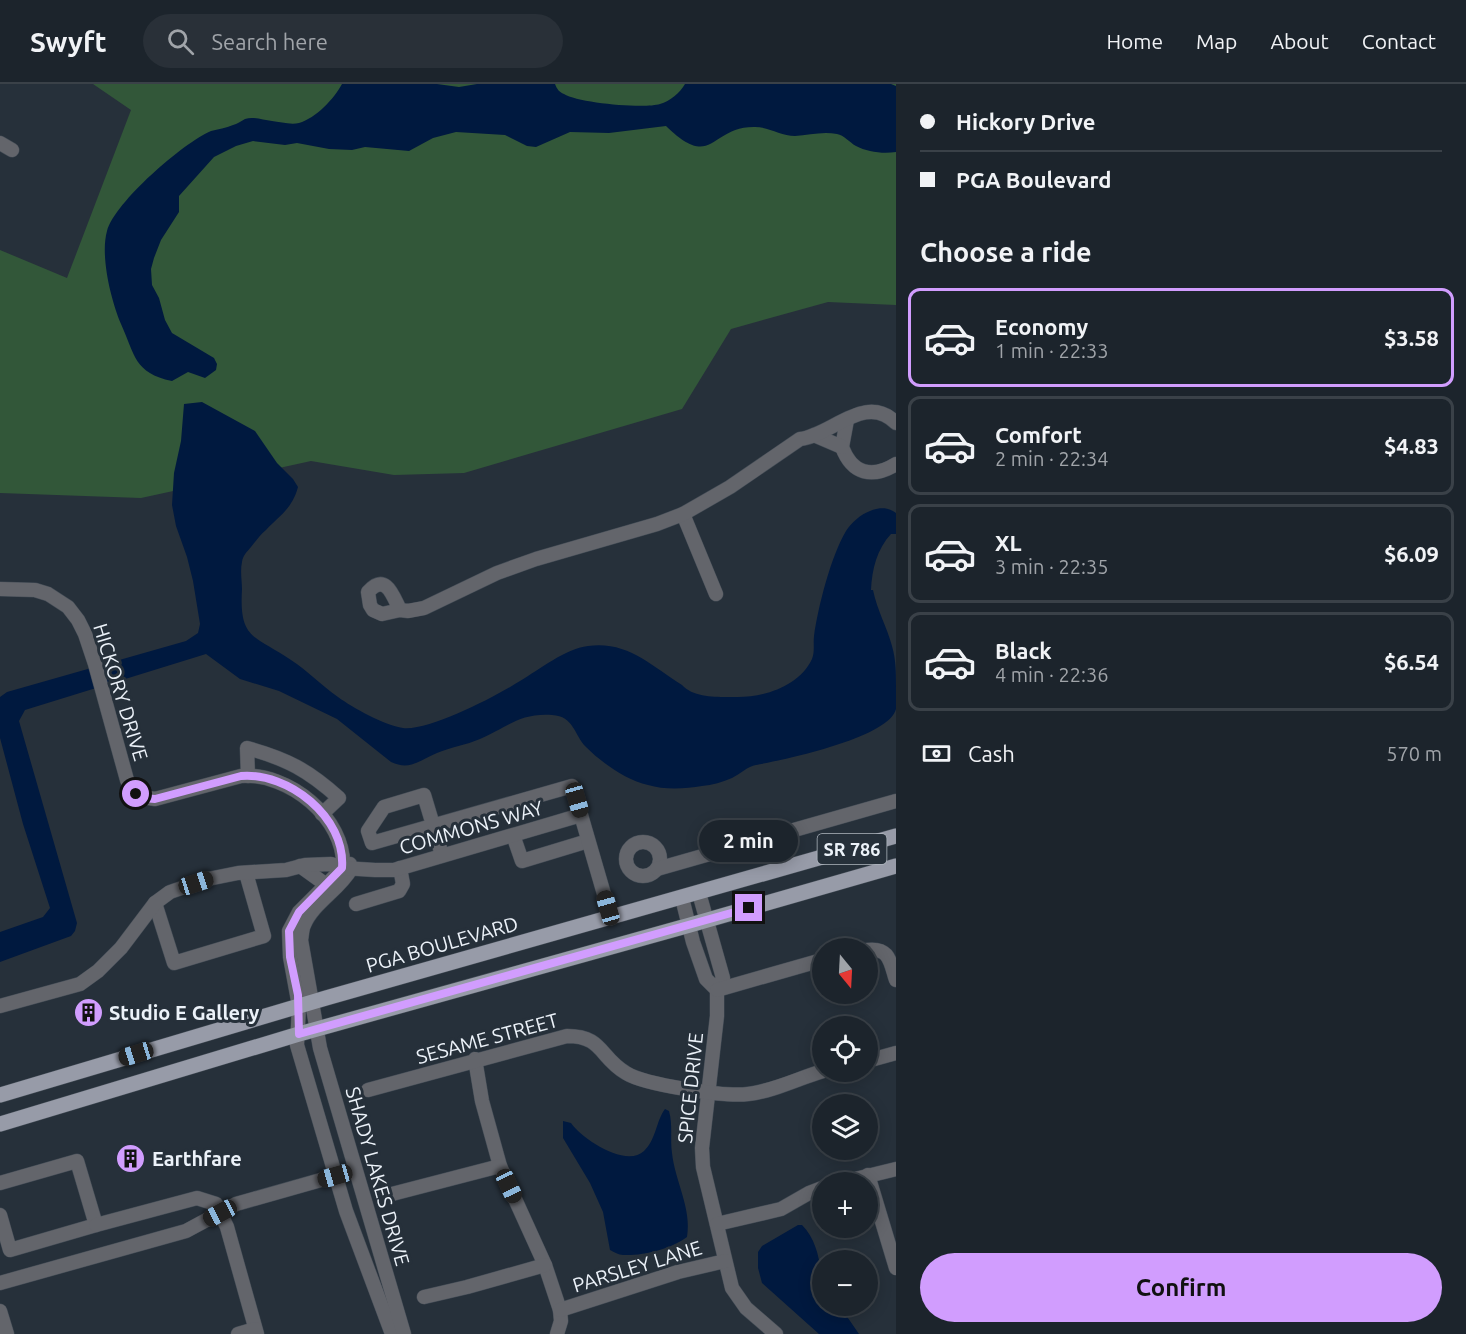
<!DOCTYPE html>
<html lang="en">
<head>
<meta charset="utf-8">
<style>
	:root { --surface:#1c242c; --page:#293038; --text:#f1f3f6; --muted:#a0a4a9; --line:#3a4148; --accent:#d19dfe }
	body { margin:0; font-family:Ubuntu,sans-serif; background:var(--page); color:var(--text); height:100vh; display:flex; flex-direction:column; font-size:22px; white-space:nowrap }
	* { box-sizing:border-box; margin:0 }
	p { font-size:20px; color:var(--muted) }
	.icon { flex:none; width:33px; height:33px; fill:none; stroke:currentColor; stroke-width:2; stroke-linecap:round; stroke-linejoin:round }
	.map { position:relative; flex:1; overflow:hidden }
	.panel { display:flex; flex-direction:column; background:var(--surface); width:570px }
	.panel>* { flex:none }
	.banner { display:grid; align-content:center; height:132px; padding:0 24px; background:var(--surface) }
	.needle { width:39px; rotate:162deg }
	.tools { position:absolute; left:812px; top:854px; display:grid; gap:12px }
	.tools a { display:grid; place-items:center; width:66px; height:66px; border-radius:50%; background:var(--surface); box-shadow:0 3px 15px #0003,0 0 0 2px var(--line); font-size:30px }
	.end { position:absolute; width:27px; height:27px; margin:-14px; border:8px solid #d19dfe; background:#111; box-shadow:0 0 0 3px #111 }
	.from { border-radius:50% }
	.bubble { position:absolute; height:42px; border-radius:21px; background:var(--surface); box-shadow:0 3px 15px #0003,0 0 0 2px var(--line); font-size:20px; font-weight:600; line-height:42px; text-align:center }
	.car { position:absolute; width:18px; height:36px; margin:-18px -9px; border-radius:8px; box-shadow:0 0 4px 2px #0007; background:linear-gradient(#222 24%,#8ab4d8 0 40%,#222 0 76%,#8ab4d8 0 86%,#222 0) }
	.banner b { display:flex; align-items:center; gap:21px; height:57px; font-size:22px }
	.banner b+b { border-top:2px solid var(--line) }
	.banner i { width:15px; height:15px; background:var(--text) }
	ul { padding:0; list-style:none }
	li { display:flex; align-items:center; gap:18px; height:99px; margin:0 12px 9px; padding:0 12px; border:3px solid var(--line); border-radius:12px }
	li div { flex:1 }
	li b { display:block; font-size:22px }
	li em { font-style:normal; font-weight:600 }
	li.active { border-color:var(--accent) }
	li>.icon { width:54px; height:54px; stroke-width:1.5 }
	h2 { padding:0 24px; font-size:27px; line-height:72px }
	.pay { display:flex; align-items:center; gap:15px; height:66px; padding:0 24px; font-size:22px }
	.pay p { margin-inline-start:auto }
	.button { display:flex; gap:12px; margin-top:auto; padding:12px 24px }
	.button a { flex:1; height:69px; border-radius:36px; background:var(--accent); color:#111; font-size:24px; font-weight:600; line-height:69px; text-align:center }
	header { display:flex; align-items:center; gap:36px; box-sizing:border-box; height:84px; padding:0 30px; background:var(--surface); border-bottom:2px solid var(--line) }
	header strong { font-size:28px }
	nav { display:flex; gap:33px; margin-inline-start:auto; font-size:21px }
	.search { width:420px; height:54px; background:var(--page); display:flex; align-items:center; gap:15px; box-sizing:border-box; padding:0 21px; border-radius:33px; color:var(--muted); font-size:22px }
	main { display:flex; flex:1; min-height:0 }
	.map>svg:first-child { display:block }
</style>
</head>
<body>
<header>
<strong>Swyft</strong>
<div class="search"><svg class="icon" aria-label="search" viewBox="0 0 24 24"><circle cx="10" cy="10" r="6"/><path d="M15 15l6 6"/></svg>Search here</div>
<nav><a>Home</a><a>Map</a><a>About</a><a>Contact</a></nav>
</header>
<main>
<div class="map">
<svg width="896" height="1250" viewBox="0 0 896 1250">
	<rect width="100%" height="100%" fill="#26303a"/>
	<path fill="#325739" d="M93,0H896V221L828,218L731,245L682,325L464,389L394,391L311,377L141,414L0,409V166L67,194L131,26Z"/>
	<g fill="#00193f">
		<path d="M342,0H437L459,3L477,0H555C557,5 559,8 564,10C578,19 644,25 660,20C670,17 680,9 685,0H891L896,2V68C883,70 867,68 856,62C849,58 844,51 837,50C823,47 809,51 795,52C781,52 769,43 755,43C710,42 713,88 666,42L609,49L570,48L536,63L527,62L505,51L456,48L433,54L409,67L365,63L352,66L329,65L297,59L285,61L253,57L236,62L214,73L179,112V128L161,156L154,174L151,185L152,201L159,214L165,236L172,249L214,274L217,280L216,286L205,294L188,288L172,297C134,289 135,271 121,240C111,216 100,172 107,147C115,118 183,59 211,47C218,45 226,44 233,41C237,40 241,37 245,35C253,32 263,36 272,37C280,38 291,41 299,39C316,34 334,15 342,0Z"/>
		<path d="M202,318L255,347L277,379L293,395L298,403C292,425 280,431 266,446C260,451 256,457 251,463C247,468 243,471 242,478C240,487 242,497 242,505C239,556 254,551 291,576C308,587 321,601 338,613C353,624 384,641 403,644C430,647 496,612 520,597C540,585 565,565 588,562C628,557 650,581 682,601C694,614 717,613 734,613C762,614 799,603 812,575C815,567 813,560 814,552C818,523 831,472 846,447C851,439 861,430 870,427C879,423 889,423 896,429V450H891C877,465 872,485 871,506H873C877,526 887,543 892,562C896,576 896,588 896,603C896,609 896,619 896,625C889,654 783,676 756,681C748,682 740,690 732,694C723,698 712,701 702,702C685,705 664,706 648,701C626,696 602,679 586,663C574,651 574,632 552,631C519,629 508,643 480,655C466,661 451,663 437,669C420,676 410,687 391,678L337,635L279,607L240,595L206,570L25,626L19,637L77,839L75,847L71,852L0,878V848L43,833L50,824L23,740L0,654V613L7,608L186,557L198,549L200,540L193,497L187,473L176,442L172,421L174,389L181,357L184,320Z"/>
		<path d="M665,1025L669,1027C673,1041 670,1055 672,1069C675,1097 692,1125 687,1153C671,1165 643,1172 623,1171C619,1171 614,1168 610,1166L603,1128L590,1099L563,1054V1037L571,1039C582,1055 626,1084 644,1067C656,1056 656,1037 665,1025Z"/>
		<path d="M798,1141H802C822,1161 822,1195 822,1221H839L859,1250H819L762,1199L758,1184V1168L762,1162Z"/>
	</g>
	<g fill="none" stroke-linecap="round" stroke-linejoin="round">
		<defs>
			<g id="minor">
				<path d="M0,59L12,66"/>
				<path d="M847,336L842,363C852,390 872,395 896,380"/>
				<path d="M814,351L842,363"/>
				<path d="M683,430L716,510"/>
				<path d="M0,505L35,506L48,510L68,523L78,536L85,550L95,580L127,696C133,710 141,713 155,715L241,692C288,688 346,734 343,784L299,828L289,847L290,873L299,922L297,961L346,1127L392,1250"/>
				<path d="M400,526C393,512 386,488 368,508L370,521L373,526L382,530L400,526L408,527L424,524L497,489L536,475L657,440L683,430L730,403L800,355C832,351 866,308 896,339"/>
				<path d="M248,692L247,664C287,675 308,686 339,714L322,730"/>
				<path d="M513,751L522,777L588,757"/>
				<circle cx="643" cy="775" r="17"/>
				<path d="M442,771L424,711L384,723L368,747L372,759L572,702L581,731"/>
				<path d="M350,780L351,785C339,806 313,819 304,841C302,845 302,851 301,856L320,964L404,1250"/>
				<path d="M300,782L332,805"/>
				<path d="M657,785L896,717"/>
				<path d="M699,809L723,894L717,906V932L702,1064L703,1083L732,1204L746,1224L776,1250"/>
				<path d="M682,814L693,858L706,895L717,906"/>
				<path d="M155,819L174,879L264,852L246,789"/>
				<path d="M356,820L399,807L403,800L400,784"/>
				<path d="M867,866C890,863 890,878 896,896"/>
				<path d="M717,906L822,876"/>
				<path d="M0,922L80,900L98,887L121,864L155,819L170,808L208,795L238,789L286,786L305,781L331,780L343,784L375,786H394L581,731L611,834"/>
				<path d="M475,975L482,1017L500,1082L545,1181L560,1226L561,1237L557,1250"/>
				<path d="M867,977L896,969"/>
				<path d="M368,1006L567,952C603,952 599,973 626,989C645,1001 726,1013 748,1010C774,1007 799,994 823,987"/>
				<path d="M868,1091L896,1184"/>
				<path d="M843,1098L896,1085"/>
				<path d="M0,1099L77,1077L96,1141L10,1166L0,1131"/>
				<path d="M392,1110L500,1082"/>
				<path d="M717,1140L781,1125L809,1109L822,1104"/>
				<path d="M96,1141L197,1114L216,1120L227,1143L257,1250"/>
				<path d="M0,1199L186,1147L236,1120L342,1090"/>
				<path d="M424,1213L467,1203L545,1181"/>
				<path d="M560,1226L678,1188L725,1177"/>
				<path d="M0,1227L7,1250"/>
				<path d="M238,1250L255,1245"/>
			</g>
			<g id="major">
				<path d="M0,1011L326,914L896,752"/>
				<path d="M0,1040L299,950L690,841L896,782"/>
			</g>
		</defs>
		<use href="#minor" stroke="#424b55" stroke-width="15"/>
		<use href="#major" stroke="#424b55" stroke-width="16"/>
		<use href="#minor" stroke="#63656b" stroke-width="14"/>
		<use href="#major" stroke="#979ba8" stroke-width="15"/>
	</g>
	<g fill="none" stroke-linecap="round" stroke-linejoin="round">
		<path stroke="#d19dfe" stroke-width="8" d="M136,710L143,714L155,715L241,692C288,688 346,733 342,784L299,828L289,847L290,873L298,911L299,950L749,824"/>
	</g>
	<defs>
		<symbol id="building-disc" viewBox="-11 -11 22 22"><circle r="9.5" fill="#d19dfe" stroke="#26303a"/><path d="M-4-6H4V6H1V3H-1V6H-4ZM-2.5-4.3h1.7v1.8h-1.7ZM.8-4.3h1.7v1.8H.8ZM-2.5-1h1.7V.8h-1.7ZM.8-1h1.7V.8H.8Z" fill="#111"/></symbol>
	</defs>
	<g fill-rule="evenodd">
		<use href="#building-disc" x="72" y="912" width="33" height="33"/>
		<use href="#building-disc" x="114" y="1058" width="33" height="33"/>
	</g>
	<g text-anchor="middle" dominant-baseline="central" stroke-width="6" stroke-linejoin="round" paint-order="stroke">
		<rect fill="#26303a" stroke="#b1b8c0" stroke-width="1.5" x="817.5" y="750" width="69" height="30" rx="4.5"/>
		<g font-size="18" font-weight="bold" fill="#ecf2f9">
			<text x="852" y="765">SR 786</text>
		</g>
		<g font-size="20" fill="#ecf2f9" stroke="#26303a">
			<text transform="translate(121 608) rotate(73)">HICKORY DRIVE</text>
			<text transform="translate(471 743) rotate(-16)">COMMONS WAY</text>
			<text transform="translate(442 860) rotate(-16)">PGA BOULEVARD</text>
			<text transform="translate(487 954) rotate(-15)">SESAME STREET</text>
			<text transform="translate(690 1004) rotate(-84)">SPICE DRIVE</text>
			<text transform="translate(378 1092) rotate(74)">SHADY LAKES DRIVE</text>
			<text transform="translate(637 1182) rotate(-17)">PARSLEY LANE</text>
		</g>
		<g font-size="20" font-weight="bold" fill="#ecf2f9" stroke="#26303a" text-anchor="start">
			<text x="109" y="928">Studio E Gallery</text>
			<text x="152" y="1074">Earthfare</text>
		</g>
	</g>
</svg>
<div class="tools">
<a><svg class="needle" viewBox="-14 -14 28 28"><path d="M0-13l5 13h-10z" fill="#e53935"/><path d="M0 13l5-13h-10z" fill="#a0a4a9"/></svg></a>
<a><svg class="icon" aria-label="locate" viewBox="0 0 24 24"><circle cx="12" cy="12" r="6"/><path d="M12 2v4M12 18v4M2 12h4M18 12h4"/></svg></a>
<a><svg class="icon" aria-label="layers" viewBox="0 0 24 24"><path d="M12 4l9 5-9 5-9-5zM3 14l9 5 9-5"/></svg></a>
<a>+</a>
<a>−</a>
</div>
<i class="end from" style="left:136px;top:710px"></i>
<i class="end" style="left:749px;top:824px"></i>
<div class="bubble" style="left:699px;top:736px;width:99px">2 min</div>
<i class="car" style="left:577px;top:716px;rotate:164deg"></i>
<i class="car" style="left:196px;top:799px;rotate:72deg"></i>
<i class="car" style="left:608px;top:824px;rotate:344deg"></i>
<i class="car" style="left:136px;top:970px;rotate:253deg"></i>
<i class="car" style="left:335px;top:1092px;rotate:254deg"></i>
<i class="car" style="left:509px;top:1102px;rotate:155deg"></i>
<i class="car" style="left:220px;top:1129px;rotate:242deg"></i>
</div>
<section class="panel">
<div class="banner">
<b><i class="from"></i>Hickory Drive</b>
<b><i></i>PGA Boulevard</b>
</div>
<h2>Choose a ride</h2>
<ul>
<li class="active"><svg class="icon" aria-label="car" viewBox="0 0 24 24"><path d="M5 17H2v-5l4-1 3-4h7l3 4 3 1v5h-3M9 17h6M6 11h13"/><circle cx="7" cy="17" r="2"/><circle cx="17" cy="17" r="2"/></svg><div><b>Economy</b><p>1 min · 22:33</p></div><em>$3.58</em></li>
<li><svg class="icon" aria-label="car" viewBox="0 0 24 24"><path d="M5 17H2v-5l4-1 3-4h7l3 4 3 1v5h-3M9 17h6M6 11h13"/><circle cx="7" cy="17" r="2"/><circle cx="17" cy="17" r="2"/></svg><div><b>Comfort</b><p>2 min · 22:34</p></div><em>$4.83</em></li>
<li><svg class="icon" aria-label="car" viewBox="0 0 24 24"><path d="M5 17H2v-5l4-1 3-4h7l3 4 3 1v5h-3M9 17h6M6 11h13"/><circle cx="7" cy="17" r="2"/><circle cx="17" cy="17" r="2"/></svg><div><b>XL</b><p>3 min · 22:35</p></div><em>$6.09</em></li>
<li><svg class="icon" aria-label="car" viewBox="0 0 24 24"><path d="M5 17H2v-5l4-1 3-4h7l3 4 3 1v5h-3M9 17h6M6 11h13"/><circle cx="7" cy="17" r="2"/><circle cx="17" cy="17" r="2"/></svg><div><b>Black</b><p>4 min · 22:36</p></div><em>$6.54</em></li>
</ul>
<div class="pay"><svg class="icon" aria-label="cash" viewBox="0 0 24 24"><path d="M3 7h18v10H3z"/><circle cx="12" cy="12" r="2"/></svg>Cash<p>570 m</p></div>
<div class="button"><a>Confirm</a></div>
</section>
</main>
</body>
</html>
